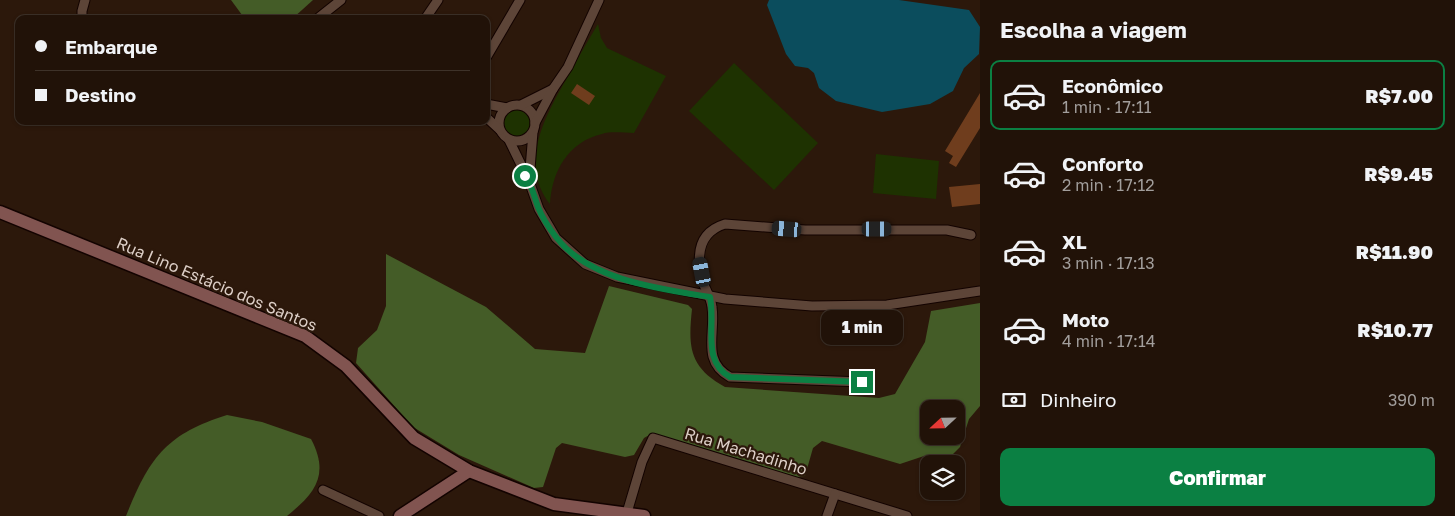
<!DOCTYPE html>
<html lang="pt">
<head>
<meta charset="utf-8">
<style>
	:root { --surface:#211208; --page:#291b12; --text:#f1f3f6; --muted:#a29e9c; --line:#3e3229; --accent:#0b8043 }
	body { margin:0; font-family:"Golos Text",sans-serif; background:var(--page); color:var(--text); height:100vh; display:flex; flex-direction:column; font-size:19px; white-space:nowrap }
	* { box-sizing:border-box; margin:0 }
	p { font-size:16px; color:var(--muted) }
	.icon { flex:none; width:28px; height:28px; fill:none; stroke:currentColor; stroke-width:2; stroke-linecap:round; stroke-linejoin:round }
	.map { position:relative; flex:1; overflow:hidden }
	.details { display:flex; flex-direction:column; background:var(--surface); width:475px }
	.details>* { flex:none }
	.banner { position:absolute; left:15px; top:15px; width:475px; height:110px; border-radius:10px; box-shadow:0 1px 4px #0004,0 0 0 1px var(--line); display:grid; align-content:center; height:110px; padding:0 20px; background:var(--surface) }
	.needle { width:32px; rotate:248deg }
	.tools { position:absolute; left:920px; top:400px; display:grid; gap:10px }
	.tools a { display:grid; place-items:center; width:45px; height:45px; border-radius:10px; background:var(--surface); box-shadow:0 1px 4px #0004,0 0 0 1px var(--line); font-size:25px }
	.end { position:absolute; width:22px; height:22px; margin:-11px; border:6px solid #0b8043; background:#fff; box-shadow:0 0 0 2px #fff }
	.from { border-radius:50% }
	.bubble { position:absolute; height:35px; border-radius:10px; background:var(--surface); box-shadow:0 1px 4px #0004,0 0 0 1px var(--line); font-size:16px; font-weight:800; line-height:35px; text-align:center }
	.car { position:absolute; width:15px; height:30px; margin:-15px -8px; border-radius:6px; box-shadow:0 0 4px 1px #0007; background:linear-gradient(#222 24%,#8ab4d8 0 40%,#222 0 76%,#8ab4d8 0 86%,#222 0) }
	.banner b { display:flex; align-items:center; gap:18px; height:48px; font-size:19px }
	.banner b+b { border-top:1px solid var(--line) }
	.banner i { width:12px; height:12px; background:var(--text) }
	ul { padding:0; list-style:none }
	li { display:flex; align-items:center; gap:15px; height:70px; margin:0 10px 8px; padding:0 10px; border:2px solid transparent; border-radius:10px }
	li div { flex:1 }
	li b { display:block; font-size:19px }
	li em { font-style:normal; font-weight:800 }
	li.current { border-color:var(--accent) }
	li>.icon { width:45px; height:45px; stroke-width:1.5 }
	h2 { padding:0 20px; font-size:22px; line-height:60px }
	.pay { display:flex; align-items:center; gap:12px; height:55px; padding:0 20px; font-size:19px }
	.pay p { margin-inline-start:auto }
	.cta { display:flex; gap:10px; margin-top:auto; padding:10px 20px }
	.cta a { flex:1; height:58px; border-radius:10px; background:var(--accent); color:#fff; font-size:20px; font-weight:800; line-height:58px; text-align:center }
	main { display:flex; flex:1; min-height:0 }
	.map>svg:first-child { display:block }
</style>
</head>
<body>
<main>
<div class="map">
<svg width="980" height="516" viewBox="0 0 980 516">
	<rect width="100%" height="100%" fill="#2c180b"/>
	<g fill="#1e3201">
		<path d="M598,24L601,38L607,48L666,76L634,133C624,133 611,131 602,134C568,142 552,171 550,204C518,163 546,115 567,78C577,60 587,42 598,24Z"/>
		<path d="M734,63L818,143L774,190L689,111Z"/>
		<circle cx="517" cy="123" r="14"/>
		<path d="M876,154L939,161L936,199L873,193Z"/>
	</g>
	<g fill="#445c27" fill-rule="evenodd">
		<path d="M231,0H313L292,19H245Z"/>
		<path d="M386,254L486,307L535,349L585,353L609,286L688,305L692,309C688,347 689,367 725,387L879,398L895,394L925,342L931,311L980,303V406L969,419L960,447L949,458L940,460L924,456L900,464L822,441L813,448L805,476L797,477L651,434L644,438L634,455L625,457L562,443L556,448L543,487L534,488L459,455L413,427L356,363L358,348L377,330L386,306ZM929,409H956V436H929Z"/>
		<path d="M227,415L262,422L311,439C330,475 315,493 287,516H126C149,458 166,434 227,415Z"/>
	</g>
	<path fill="#0b4d5d" d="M769,0H899L969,10L980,27L979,54L964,68L953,91L930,104L882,112L836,101L819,88L814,73L808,68L795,66L786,54L767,5Z"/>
	<g fill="#6f3d1d">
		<path d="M577,84L595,96L589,105L571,93Z"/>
		<path d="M980,93V128L956,167L949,163L953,156L945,151Z"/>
		<path d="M980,184V204L952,207L949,187Z"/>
	</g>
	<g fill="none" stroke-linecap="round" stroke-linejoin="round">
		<defs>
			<g id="street">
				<path d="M82,19V11L85,0"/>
				<path d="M317,19L341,0"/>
				<path d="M425,19L438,0"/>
				<path d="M486,58L520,0"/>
				<path d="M486,104L507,108"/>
				<circle cx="517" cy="123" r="18"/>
				<path d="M521,105L553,89"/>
				<path d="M486,117L500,130"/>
				<path d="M535,123L553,89L568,67L599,0"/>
				<path d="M509,140L529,181L539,209L556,238L585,264L617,277L725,299L812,306L887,305L980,291"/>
				<path d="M529,181L533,132"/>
				<path d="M862,382L730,377C701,361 716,334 712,307C711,299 707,292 704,285C696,259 696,233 725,224L805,230H947L971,235"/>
				<path d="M323,490L379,516"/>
				<path d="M626,516L642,462L653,438L907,516"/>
				<path d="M827,516L835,494"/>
			</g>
			<g id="secondary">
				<path d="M0,212L305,336L346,366L414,438L469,471L554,504L644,516"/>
				<path d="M400,516L469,471"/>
			</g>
		</defs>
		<use href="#street" stroke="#130300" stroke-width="11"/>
		<use href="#secondary" stroke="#130300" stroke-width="15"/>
		<use href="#street" stroke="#5d4538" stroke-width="9"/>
		<use href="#secondary" stroke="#815450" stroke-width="12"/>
	</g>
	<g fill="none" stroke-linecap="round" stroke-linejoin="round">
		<path stroke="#0b8043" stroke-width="6" d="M525,176C532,185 534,196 538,207C542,217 549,228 556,237C588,280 660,289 710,297C716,325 701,361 730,377L862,382"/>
	</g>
	<g text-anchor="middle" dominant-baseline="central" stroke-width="4.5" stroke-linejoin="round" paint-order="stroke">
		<g font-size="16" fill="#ddcfc7" stroke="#2c180b">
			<text transform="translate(217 284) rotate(23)">Rua Lino Estácio dos Santos</text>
			<text transform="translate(746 451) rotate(17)">Rua Machadinho</text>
		</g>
	</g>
</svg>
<div class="tools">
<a><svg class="needle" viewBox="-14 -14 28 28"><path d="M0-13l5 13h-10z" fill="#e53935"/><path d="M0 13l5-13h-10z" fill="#a29e9c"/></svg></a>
<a><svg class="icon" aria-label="layers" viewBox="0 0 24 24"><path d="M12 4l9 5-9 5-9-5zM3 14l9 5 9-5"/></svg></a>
</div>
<i class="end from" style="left:525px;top:176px"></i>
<i class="end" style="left:862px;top:382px"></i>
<div class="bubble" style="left:821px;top:310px;width:82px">1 min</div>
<i class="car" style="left:787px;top:229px;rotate:275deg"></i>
<i class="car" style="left:877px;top:229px;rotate:90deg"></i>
<i class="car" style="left:702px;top:272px;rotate:349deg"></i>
<div class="banner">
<b><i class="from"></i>Embarque</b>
<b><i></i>Destino</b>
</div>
</div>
<section class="details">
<h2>Escolha a viagem</h2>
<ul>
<li class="current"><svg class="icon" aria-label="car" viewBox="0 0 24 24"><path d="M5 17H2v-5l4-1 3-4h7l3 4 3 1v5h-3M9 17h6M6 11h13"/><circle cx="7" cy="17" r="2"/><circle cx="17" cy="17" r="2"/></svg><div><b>Econômico</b><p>1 min · 17:11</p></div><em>R$7.00</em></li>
<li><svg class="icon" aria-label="car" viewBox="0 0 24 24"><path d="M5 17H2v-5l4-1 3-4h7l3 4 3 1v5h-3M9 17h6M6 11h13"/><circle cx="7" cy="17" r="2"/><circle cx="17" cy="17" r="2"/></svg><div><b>Conforto</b><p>2 min · 17:12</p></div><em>R$9.45</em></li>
<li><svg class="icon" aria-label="car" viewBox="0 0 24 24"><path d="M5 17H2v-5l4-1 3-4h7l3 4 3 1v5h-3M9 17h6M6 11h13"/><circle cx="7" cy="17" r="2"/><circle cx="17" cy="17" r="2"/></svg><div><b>XL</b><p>3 min · 17:13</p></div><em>R$11.90</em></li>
<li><svg class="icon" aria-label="car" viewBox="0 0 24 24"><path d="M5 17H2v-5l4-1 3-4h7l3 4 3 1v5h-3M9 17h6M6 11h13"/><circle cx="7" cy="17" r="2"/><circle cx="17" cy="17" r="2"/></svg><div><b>Moto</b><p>4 min · 17:14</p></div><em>R$10.77</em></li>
</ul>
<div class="pay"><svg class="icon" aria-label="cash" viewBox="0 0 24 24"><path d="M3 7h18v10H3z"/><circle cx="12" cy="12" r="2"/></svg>Dinheiro<p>390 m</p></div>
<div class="cta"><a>Confirmar</a></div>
</section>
</main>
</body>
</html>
